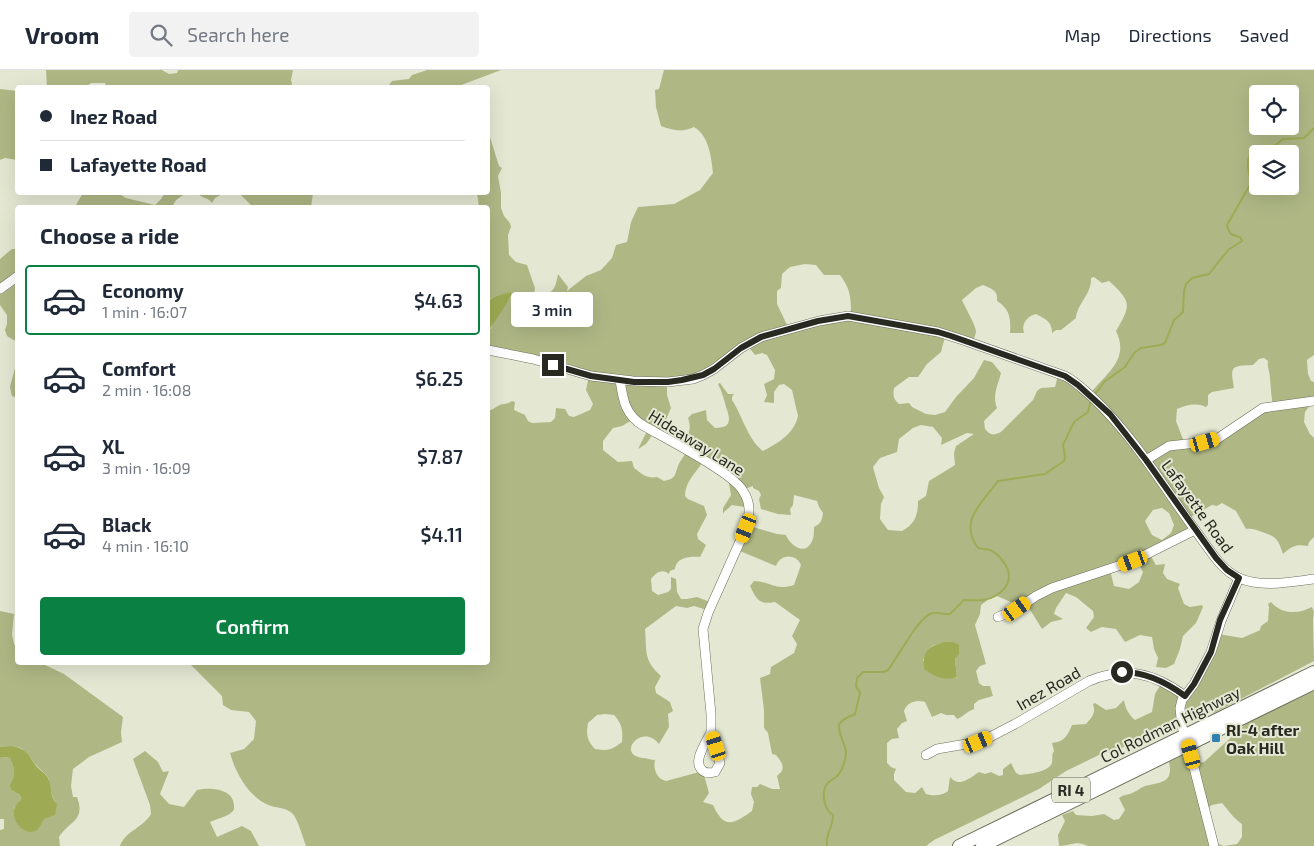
<!DOCTYPE html>
<html lang="en">
<head>
<meta charset="utf-8">
<style>
	:root { --surface:#fff; --page:#f2f2f3; --text:#1f2937; --muted:#747a83; --line:#e0e1e3; --accent:#0b8043 }
	body { margin:0; font-family:"Exo 2",sans-serif; background:var(--page); color:var(--text); height:100vh; display:flex; flex-direction:column; font-size:19px; white-space:nowrap }
	* { box-sizing:border-box; margin:0 }
	p { font-size:16px; color:var(--muted) }
	.icon { flex:none; width:28px; height:28px; fill:none; stroke:currentColor; stroke-width:2; stroke-linecap:round; stroke-linejoin:round }
	.map { position:relative; flex:1; overflow:hidden }
	.panel { position:absolute; left:15px; top:135px; width:475px; height:460px; display:flex; flex-direction:column; background:var(--surface); border-radius:5px; box-shadow:0 5px 20px #0002 }
	.panel>* { flex:none }
	.hud { position:absolute; left:15px; top:15px; width:475px; height:110px; border-radius:5px; box-shadow:0 5px 20px #0002; display:grid; align-content:center; height:110px; padding:0 25px; background:var(--surface) }
	.buttons { position:absolute; left:1249px; top:15px; display:grid; gap:10px }
	.buttons a { display:grid; place-items:center; width:50px; height:50px; border-radius:5px; background:var(--surface); box-shadow:0 5px 20px #0002; font-size:25px }
	.end { position:absolute; width:22px; height:22px; margin:-11px; border:6px solid #282a22; background:#fff; box-shadow:0 0 0 2px #fff }
	.from { border-radius:50% }
	.bubble { position:absolute; height:35px; border-radius:5px; background:var(--surface); box-shadow:0 5px 20px #0002; font-size:16px; font-weight:600; line-height:35px; text-align:center }
	.car { position:absolute; width:15px; height:30px; margin:-15px -8px; border-radius:6px; box-shadow:0 0 4px 1px #0007; background:linear-gradient(#f5c518 24%,#345 0 40%,#f5c518 0 76%,#345 0 86%,#f5c518 0) }
	.hud b { display:flex; align-items:center; gap:18px; height:48px; font-size:19px }
	.hud b+b { border-top:1px solid var(--line) }
	.hud i { width:12px; height:12px; background:var(--text) }
	ul { padding:0; list-style:none }
	li { display:flex; align-items:center; gap:15px; height:70px; margin:0 10px 8px; padding:0 15px; border:2px solid transparent; border-radius:5px }
	li div { flex:1 }
	li b { display:block; font-size:19px }
	li em { font-style:normal; font-weight:600 }
	li.active { border-color:var(--accent) }
	li>.icon { width:45px; height:45px; stroke-width:1.5 }
	h2 { padding:0 25px; font-size:22px; line-height:60px }
	.button { display:flex; gap:10px; margin-top:auto; padding:10px 25px }
	.button a { flex:1; height:58px; border-radius:5px; background:var(--accent); color:#fff; font-size:20px; font-weight:600; line-height:58px; text-align:center }
	header { display:flex; align-items:center; gap:30px; box-sizing:border-box; height:70px; padding:0 25px; background:var(--surface); border-bottom:1px solid var(--line) }
	header strong { font-size:24px }
	nav { display:flex; gap:28px; margin-inline-start:auto; font-size:18px }
	.search { width:350px; height:45px; background:var(--page); display:flex; align-items:center; gap:12px; box-sizing:border-box; padding:0 18px; border-radius:5px; color:var(--muted); font-size:19px }
	.map>svg:first-child { display:block }
</style>
</head>
<body>
<header>
<strong>Vroom</strong>
<div class="search"><svg class="icon" aria-label="search" viewBox="0 0 24 24"><circle cx="10" cy="10" r="6"/><path d="M15 15l6 6"/></svg>Search here</div>
<nav><a>Map</a><a>Directions</a><a>Saved</a></nav>
</header>
<div class="map">
<svg width="1314" height="776" viewBox="0 0 1314 776">
	<rect width="100%" height="100%" fill="#e4e8d3"/>
	<g fill="#afb885" fill-rule="evenodd">
		<path d="M46,0H162L169,4L177,3L178,0H293L291,10L292,14L289,18H107L105,13H91L86,17H47Z"/>
		<path d="M427,0H501L456,17H379L389,15L392,11L409,9L412,5Z"/>
		<path d="M664,0H1314V285L1307,290L1308,304L1311,311L1314,312V330L1305,342L1304,352L1310,364L1314,368V467L1309,472L1308,476C1296,474 1292,476 1283,484C1278,469 1277,467 1262,462C1256,460 1253,458 1246,459L1236,441L1222,433L1217,436L1212,435L1189,448L1194,457L1172,472L1162,471L1149,483L1156,495L1165,494L1163,503L1167,509L1180,514L1178,518L1184,534L1190,537L1202,535L1203,537L1196,553L1183,566L1180,579L1174,594L1166,598L1156,597L1158,588L1154,579L1152,567L1140,565L1125,572L1116,559L1102,557L1091,562L1086,558L1094,547L1093,541L1076,527L1066,523L1056,538L1054,544L1063,549L1051,552L1042,559L1026,533L1020,536L997,526L989,529L981,535L980,544L975,555L986,594L980,596L976,601L979,613L983,616H990L993,626L979,630L974,634V639C967,641 963,647 957,649L954,645H946L941,643L932,647L925,632C916,629 907,632 904,641L907,651L902,653L897,659L899,668L892,669L887,673V693L891,697L896,699L894,704V710L906,722L915,723L922,717L926,724C933,726 942,726 948,721L950,707C959,718 970,708 979,702L985,704L991,702L999,706L1003,705V699L1011,693L1016,703L1020,705C1029,704 1049,702 1052,693C1053,688 1051,685 1054,681L1052,673C1064,672 1068,665 1072,655L1086,654C1092,647 1096,644 1093,634L1095,633L1106,640L1116,638L1124,630C1125,638 1129,645 1135,650L1152,642L1155,624L1162,612L1184,625L1218,564L1242,568L1256,562L1260,560L1261,556L1268,551L1269,537L1268,534L1271,532C1282,545 1299,544 1312,537L1314,542L1313,550L1314,591L1214,643L1209,640L1190,643L1181,650L1148,664L1116,681L1099,685L1066,701L1039,719L934,770L926,776H306C303,768 298,750 293,744C287,738 278,738 271,736C249,728 236,704 230,683L244,679L254,669L256,651L249,642L231,640L223,635L222,626L189,593L488,592V341C492,340 494,338 498,336C503,333 507,335 512,331L515,332L514,340L525,345L528,351L532,353L551,352L555,348L556,338L565,339L569,346L574,347L590,340L593,334L586,320L589,306L488,280V261L491,258L496,247L511,227V223L496,226L488,231V138L479,137L477,123L488,122V36H490L489,64L499,96L502,98L498,106L501,123V138L504,146L510,153L511,157L508,165L509,185L516,192L527,195L535,218L534,224C552,225 555,222 558,204L568,217L567,221L586,206L601,200L612,188L616,175L627,172L631,152L638,137L674,134L700,120L713,103C711,86 709,66 694,57C682,63 672,60 661,56L656,37L655,20L659,19ZM1258,24H1290V56H1258ZM1258,84H1290V116H1258ZM805,194L816,195L824,205H840C851,220 851,228 851,246L789,259L777,234V221L781,218L782,204L790,197ZM1094,207L1102,213L1109,211C1132,232 1131,235 1116,261C1130,290 1106,303 1091,323L1058,305L1055,317L1041,318L1037,321L1033,330L1001,362C993,366 990,365 985,359L984,351L997,338C992,326 998,315 1001,303L992,292L984,290L974,308L956,327L945,342L935,345L926,344L912,337L909,333L899,334C893,328 893,326 894,318L909,307H918L927,294L941,282L945,267L972,274C973,270 976,265 976,261C976,256 965,237 962,230L976,218L983,215C992,219 998,220 997,231C1010,239 1011,249 1010,263H1024C1021,254 1027,246 1036,244C1045,249 1052,251 1052,263L1056,260H1061L1076,248C1077,234 1092,224 1091,208ZM747,275L755,285L762,283L767,285L775,300L774,309L764,314L767,325L764,332L774,333V322L779,315L784,314L792,320L798,346C794,364 778,373 763,381C748,370 742,345 732,330V327L734,324H728L720,313L718,314C722,322 724,329 726,337C731,351 731,358 715,358L707,350L706,340L692,344L688,348C693,362 686,367 679,379L685,382V384C683,388 679,392 678,396C674,407 676,408 664,411L657,407C647,409 642,404 634,398L632,391L618,392L603,380V371L613,358L622,356L632,350L647,361L638,379L646,374L653,364L659,366L671,338L667,325V312L715,298ZM1264,288L1268,291C1267,298 1270,302 1270,309C1271,318 1271,325 1273,335L1202,372H1184L1176,351L1177,339C1186,335 1197,332 1206,337L1208,335V325L1212,322L1234,318C1230,296 1231,296 1253,295L1259,289ZM921,355L933,357L942,368L941,375L967,363L974,364L956,376L954,383L955,395L929,411L926,426L918,431C918,445 915,454 902,461L888,460L880,449L881,434L884,427L879,418L873,397L880,388L897,382L899,369L913,358ZM702,393L728,408L731,425L723,438V444L724,442L732,435L744,437L742,420L753,416V418L759,421L761,425L759,429L761,439L778,444L791,445L790,439L793,435L794,425L817,431L819,437L823,443C822,450 821,454 814,457C814,462 814,469 811,473C804,486 789,474 786,465L777,464L746,455L735,479L776,496C780,484 796,483 801,495L794,515C775,521 772,512 754,511L750,516C757,530 759,535 775,532L800,550L792,566L797,574L794,583L771,597L770,604L760,608L764,640V658L768,663L772,684L776,685C780,690 784,694 782,701L777,706L780,719H772L760,714L757,717H752L751,724L754,732L752,741C732,755 724,759 713,735L703,732L709,723L703,701L666,711C656,709 653,698 655,690C650,690 647,688 643,688C615,685 642,652 659,674L669,657L668,644L673,641L670,632L656,623L655,617L661,606C643,590 647,581 645,559L676,536L687,538L694,536L707,540L710,532L697,527L687,529H681L677,522L676,509L671,507V519L668,522L658,525L652,521L651,509C656,503 662,498 669,504L670,501L675,499C676,487 691,486 700,487L706,475L698,469L697,464L707,445L704,436L688,429L685,426C685,412 695,404 702,393ZM1162,438L1169,443L1174,455L1171,463L1162,470L1152,465L1145,451L1153,440ZM1137,490L1143,502L1139,512L1129,519L1114,516L1111,504L1117,496ZM954,572L959,576V583L955,589L957,608L923,591C929,572 936,574 954,572ZM605,644L614,645C622,654 623,660 622,672C611,680 609,681 595,679C587,670 586,665 588,653L597,645Z"/>
		<path d="M0,19L17,21V90L5,88L0,90Z"/>
		<path d="M83,123H118L126,128L155,135L161,129L165,123H186L176,130L172,137H71L76,135Z"/>
		<path d="M197,123H224L215,128L212,133C208,127 201,128 197,123Z"/>
		<path d="M231,123L313,122V123L311,137L257,138L252,136L240,124Z"/>
		<path d="M12,179H17V272L7,266L5,260L7,254V245L0,235V189Z"/>
		<path d="M17,290L18,328H17L12,326L10,317Z"/>
		<path d="M0,541L14,544L12,565L14,574L17,579L18,592L41,593L64,604L123,647L121,662L122,672L89,687L73,699L71,716L73,727H77C86,751 69,751 59,767L60,776H0V760L4,759V749H0V688L4,687L10,688C16,701 15,707 11,720L20,725L21,730L14,738L15,745L44,749L56,733C51,726 51,718 49,710C47,704 40,700 36,695C23,678 23,675 0,677Z"/>
		<path d="M1314,620V776H1088C1075,770 1072,776 1059,776L1058,765L1065,751L1062,745L1073,741L1076,745L1092,746L1104,744L1114,750L1119,749L1125,740L1119,728C1124,724 1129,725 1134,722C1138,721 1141,717 1145,716C1159,712 1174,714 1169,692L1190,682L1194,694L1204,692L1247,653ZM1222,733C1229,741 1233,748 1242,754V767L1237,774L1224,776L1213,772L1206,740L1212,735Z"/>
		<path d="M145,681L158,692L163,702L169,701L160,724L169,734L184,737L197,720C211,717 233,719 234,735C234,739 235,739 232,742C227,747 216,749 210,752L217,767L242,756L251,761L259,776H120C125,761 143,758 151,744L150,735L133,689Z"/>
	</g>
	<g fill="#9eab54">
		<path d="M511,222C511,224 511,225 511,226C510,229 489,260 488,261V231L496,226Z"/>
		<path d="M945,572H954L959,575V584L955,589L957,607C944,611 935,607 924,599C922,580 929,576 945,572Z"/>
		<path d="M11,676C28,679 27,684 37,697C40,700 46,704 48,708C53,717 49,726 57,734L55,745L44,749C42,752 40,757 38,759C25,771 2,743 21,730L20,725L11,720L10,715C16,705 15,700 10,688L4,687L0,688V677Z"/>
	</g>
	<g fill="none" stroke-linecap="round" stroke-linejoin="round">
		<g stroke="#9eab54" stroke-width="2">
			<path d="M1094,326L1104,312L1125,297L1134,283L1141,278L1161,275L1165,273L1174,250L1183,242L1184,221L1186,214L1192,208L1209,204L1228,180L1242,171L1240,167C1231,165 1229,164 1227,155L1251,113C1247,91 1242,81 1270,80L1283,69L1304,68L1314,58"/>
			<path d="M827,776C825,765 833,757 833,745C824,740 821,722 827,714C829,711 833,709 836,707C842,702 846,690 846,682C845,673 838,663 839,655C841,650 850,646 855,644L860,623L856,616L857,608L863,602H884L888,600C898,587 917,550 930,544C937,541 943,545 950,544L964,530C974,530 986,532 995,526C1011,517 1013,503 1002,490C999,486 995,482 990,480C987,479 982,479 978,478C958,451 982,433 998,411L1045,404L1064,391L1065,387L1063,375L1074,352L1088,342L1091,330"/>
		</g>
		<defs>
			<g id="minor">
				<path d="M0,219L18,206"/>
				<path d="M488,280L533,289L591,306L633,311L668,312L693,309L703,305L714,299L741,278L761,267L819,251L848,246L938,262L963,270L1065,306C1075,311 1083,319 1092,327C1134,366 1164,418 1198,464C1210,480 1221,500 1239,508C1262,518 1290,512 1314,509"/>
				<path d="M620,310C623,330 625,345 644,356C665,368 733,403 743,421C751,433 750,444 746,458L708,543L703,559L711,644V662L720,693L715,702C711,703 707,704 703,701C691,692 707,672 711,662"/>
				<path d="M1146,390L1169,376L1205,372L1217,369L1263,338L1314,331"/>
				<path d="M998,547L1017,539L1036,526L1052,518L1133,491L1195,460"/>
				<path d="M926,685L937,679L978,672L990,667L1015,654L1089,611C1126,596 1154,603 1185,626"/>
				<path d="M1214,776L1188,674L1182,657L1180,638L1182,630L1194,614L1211,582L1221,551L1239,508"/>
			</g>
			<g id="highway">
				<path d="M959,776L1314,602"/>
				<path d="M982,776L1314,613"/>
			</g>
		</defs>
		<use href="#minor" stroke="#6c6f5c" stroke-width="10"/>
		<use href="#highway" stroke="#6c6f5c" stroke-width="14"/>
		<use href="#minor" stroke="#fff" stroke-width="9"/>
		<use href="#highway" stroke="#fff" stroke-width="12"/>
	</g>
	<g fill="none" stroke-linecap="round" stroke-linejoin="round">
		<path stroke="#282a22" stroke-width="6" d="M553,295L591,306L634,312H668L682,310L703,305L714,299L741,278L761,267L818,251L848,246L938,262L951,266L1065,306L1078,315L1110,344L1146,390L1216,488L1227,500L1239,508L1220,550L1211,582L1194,614L1185,626C1166,612 1146,602 1122,602"/>
	</g>
	<rect fill="#327fb2" stroke="#e4e8d3" stroke-width="2" x="1211" y="663" width="10" height="10" rx="2.5"/>
	<g text-anchor="middle" dominant-baseline="central" stroke-width="4" stroke-linejoin="round" paint-order="stroke">
		<rect fill="#e4e8d3" stroke="#606357" stroke-width="1" x="1052" y="707.5" width="38" height="25" rx="4"/>
		<g font-size="15" font-weight="bold" fill="#282a22">
			<text x="1071" y="720">RI 4</text>
		</g>
		<g font-size="16" fill="#282a22" stroke="#e4e8d3">
			<text transform="translate(697 372) rotate(32)">Hideaway Lane</text>
			<text transform="translate(1198 436) rotate(54)">Lafayette Road</text>
			<text transform="translate(1048 618) rotate(-30)">Inez Road</text>
			<text transform="translate(1170 654) rotate(-26)">Col Rodman Highway</text>
		</g>
		<g font-size="16" font-weight="bold" fill="#282a22" stroke="#e4e8d3" text-anchor="start">
			<text x="1226" y="659">RI-4 after<tspan x="1226" dy="18">Oak Hill</tspan></text>
		</g>
	</g>
</svg>
<div class="buttons">
<a><svg class="icon" aria-label="locate" viewBox="0 0 24 24"><circle cx="12" cy="12" r="6"/><path d="M12 2v4M12 18v4M2 12h4M18 12h4"/></svg></a>
<a><svg class="icon" aria-label="layers" viewBox="0 0 24 24"><path d="M12 4l9 5-9 5-9-5zM3 14l9 5 9-5"/></svg></a>
</div>
<i class="end from" style="left:1122px;top:602px"></i>
<i class="end" style="left:553px;top:295px"></i>
<div class="bubble" style="left:511px;top:222px;width:82px">3 min</div>
<i class="car" style="left:1205px;top:372px;rotate:74deg"></i>
<i class="car" style="left:746px;top:458px;rotate:202deg"></i>
<i class="car" style="left:1133px;top:491px;rotate:250deg"></i>
<i class="car" style="left:1017px;top:539px;rotate:55deg"></i>
<i class="car" style="left:978px;top:672px;rotate:67deg"></i>
<i class="car" style="left:716px;top:676px;rotate:342deg"></i>
<i class="car" style="left:1191px;top:684px;rotate:345deg"></i>
<div class="hud">
<b><i class="from"></i>Inez Road</b>
<b><i></i>Lafayette Road</b>
</div>
<section class="panel">
<h2>Choose a ride</h2>
<ul>
<li class="active"><svg class="icon" aria-label="car" viewBox="0 0 24 24"><path d="M5 17H2v-5l4-1 3-4h7l3 4 3 1v5h-3M9 17h6M6 11h13"/><circle cx="7" cy="17" r="2"/><circle cx="17" cy="17" r="2"/></svg><div><b>Economy</b><p>1 min · 16:07</p></div><em>$4.63</em></li>
<li><svg class="icon" aria-label="car" viewBox="0 0 24 24"><path d="M5 17H2v-5l4-1 3-4h7l3 4 3 1v5h-3M9 17h6M6 11h13"/><circle cx="7" cy="17" r="2"/><circle cx="17" cy="17" r="2"/></svg><div><b>Comfort</b><p>2 min · 16:08</p></div><em>$6.25</em></li>
<li><svg class="icon" aria-label="car" viewBox="0 0 24 24"><path d="M5 17H2v-5l4-1 3-4h7l3 4 3 1v5h-3M9 17h6M6 11h13"/><circle cx="7" cy="17" r="2"/><circle cx="17" cy="17" r="2"/></svg><div><b>XL</b><p>3 min · 16:09</p></div><em>$7.87</em></li>
<li><svg class="icon" aria-label="car" viewBox="0 0 24 24"><path d="M5 17H2v-5l4-1 3-4h7l3 4 3 1v5h-3M9 17h6M6 11h13"/><circle cx="7" cy="17" r="2"/><circle cx="17" cy="17" r="2"/></svg><div><b>Black</b><p>4 min · 16:10</p></div><em>$4.11</em></li>
</ul>
<div class="button"><a>Confirm</a></div>
</section>
</div>
</body>
</html>
